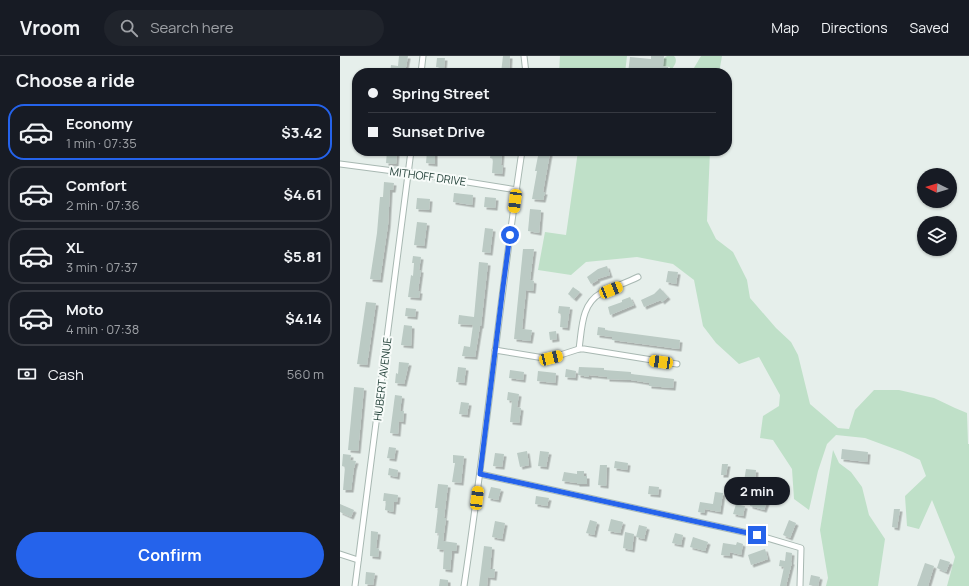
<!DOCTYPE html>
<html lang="en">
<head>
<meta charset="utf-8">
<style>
	:root { --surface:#171b24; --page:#20242c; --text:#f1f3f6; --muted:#9ea1a6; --line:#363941; --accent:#2563eb }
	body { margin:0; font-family:Manrope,sans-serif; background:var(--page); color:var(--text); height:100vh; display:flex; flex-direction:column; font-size:15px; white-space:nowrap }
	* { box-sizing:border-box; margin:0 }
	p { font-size:13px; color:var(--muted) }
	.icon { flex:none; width:22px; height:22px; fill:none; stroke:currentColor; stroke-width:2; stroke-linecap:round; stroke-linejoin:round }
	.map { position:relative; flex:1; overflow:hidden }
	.sheet { display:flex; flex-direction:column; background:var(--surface); width:340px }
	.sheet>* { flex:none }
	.top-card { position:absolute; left:12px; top:12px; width:380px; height:88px; border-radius:16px; box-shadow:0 1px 3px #0004; display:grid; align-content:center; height:88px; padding:0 16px; background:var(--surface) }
	.needle { width:26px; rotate:275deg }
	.tools { position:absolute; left:577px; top:112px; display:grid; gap:8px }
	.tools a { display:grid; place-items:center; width:40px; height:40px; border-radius:50%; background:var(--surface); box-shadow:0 1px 3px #0004; font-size:20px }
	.end { position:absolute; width:18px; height:18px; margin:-9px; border:5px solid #2563eb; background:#fff; box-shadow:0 0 0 2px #fff }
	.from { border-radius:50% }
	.bubble { position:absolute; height:28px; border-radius:14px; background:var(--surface); box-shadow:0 1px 3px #0004; font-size:13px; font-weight:700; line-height:28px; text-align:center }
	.car { position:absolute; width:12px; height:24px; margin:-12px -6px; border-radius:5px; box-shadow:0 0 3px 1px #0007; background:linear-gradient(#f5c518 24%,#345 0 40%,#f5c518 0 76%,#345 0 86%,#f5c518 0) }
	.top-card b { display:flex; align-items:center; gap:14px; height:38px; font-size:15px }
	.top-card b+b { border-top:1px solid var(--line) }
	.top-card i { width:10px; height:10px; background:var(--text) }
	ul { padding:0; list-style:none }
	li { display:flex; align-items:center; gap:12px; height:56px; margin:0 8px 6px; padding:0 8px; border:2px solid var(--line); border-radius:16px }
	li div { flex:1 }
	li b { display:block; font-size:15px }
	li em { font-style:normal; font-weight:700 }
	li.selected { border-color:var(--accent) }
	li>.icon { width:36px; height:36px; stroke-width:1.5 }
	h2 { padding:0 16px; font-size:18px; line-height:48px }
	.pay { display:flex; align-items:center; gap:10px; height:44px; padding:0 16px; font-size:15px }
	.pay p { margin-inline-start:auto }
	.cta { display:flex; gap:8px; margin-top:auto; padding:8px 16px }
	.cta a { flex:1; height:46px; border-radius:24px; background:var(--accent); color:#fff; font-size:16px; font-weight:700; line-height:46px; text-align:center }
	header { display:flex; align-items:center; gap:24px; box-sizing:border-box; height:56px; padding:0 20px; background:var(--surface); border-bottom:1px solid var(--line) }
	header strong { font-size:19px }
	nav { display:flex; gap:22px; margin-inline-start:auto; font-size:14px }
	.search { width:280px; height:36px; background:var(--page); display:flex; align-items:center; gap:10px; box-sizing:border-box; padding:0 14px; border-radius:22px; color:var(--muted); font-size:15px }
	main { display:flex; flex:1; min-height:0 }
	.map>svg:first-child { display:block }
</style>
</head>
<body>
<header>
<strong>Vroom</strong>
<div class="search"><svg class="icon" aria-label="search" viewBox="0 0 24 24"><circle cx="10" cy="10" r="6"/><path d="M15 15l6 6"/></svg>Search here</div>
<nav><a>Map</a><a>Directions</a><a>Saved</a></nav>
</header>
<main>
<section class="sheet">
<h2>Choose a ride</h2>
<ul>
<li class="selected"><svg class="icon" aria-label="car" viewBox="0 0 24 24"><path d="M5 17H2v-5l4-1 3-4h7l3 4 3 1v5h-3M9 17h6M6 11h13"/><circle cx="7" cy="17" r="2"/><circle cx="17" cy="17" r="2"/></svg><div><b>Economy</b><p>1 min · 07:35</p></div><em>$3.42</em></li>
<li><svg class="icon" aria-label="car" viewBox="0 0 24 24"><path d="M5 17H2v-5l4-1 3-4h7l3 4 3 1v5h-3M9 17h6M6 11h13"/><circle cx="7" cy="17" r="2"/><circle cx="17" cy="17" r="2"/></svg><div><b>Comfort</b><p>2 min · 07:36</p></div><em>$4.61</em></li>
<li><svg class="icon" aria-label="car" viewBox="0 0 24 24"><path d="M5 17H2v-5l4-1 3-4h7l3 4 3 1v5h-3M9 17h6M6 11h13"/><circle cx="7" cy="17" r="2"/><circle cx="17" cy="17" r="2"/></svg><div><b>XL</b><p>3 min · 07:37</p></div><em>$5.81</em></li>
<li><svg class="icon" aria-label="car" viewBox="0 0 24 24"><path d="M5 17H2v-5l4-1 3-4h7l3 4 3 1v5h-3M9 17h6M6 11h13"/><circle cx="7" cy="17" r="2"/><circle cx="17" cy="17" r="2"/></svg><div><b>Moto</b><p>4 min · 07:38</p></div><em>$4.14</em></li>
</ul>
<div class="pay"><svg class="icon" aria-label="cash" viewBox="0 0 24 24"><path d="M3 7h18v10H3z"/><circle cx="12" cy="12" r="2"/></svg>Cash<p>560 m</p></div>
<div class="cta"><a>Confirm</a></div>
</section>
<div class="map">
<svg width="629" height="530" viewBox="0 0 629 530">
	<defs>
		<filter id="shadow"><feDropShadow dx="2.5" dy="2.5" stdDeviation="0" flood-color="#0004"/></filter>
	</defs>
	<rect width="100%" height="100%" fill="#e6efeb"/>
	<g fill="#bfe0c8">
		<path d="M220,0H287L285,17H219Z"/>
		<path d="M327,0H334C338,4 335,9 332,13H330V11L323,10L324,2Z"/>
		<path d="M361,0H382L379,17H351Z"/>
		<path d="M238,95H370L367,165L376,183L393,196L407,224L410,242L436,272L451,286L458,299L470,348L498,372L509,373L515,354L534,334H559L594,342L615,352L627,357L628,388H629V530H607L615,501L592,444L579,473L567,470L565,440L586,420L580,404L563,396L525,382L496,379L487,388L478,415L469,454L454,443L452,413L433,384L420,382L423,360L439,350L440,339L419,301L399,308L376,287L363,270L354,224L333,208L297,201L246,206L231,219L198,214L205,176L226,179Z"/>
		<path d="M493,394L499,407L511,416L522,431L529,459L545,483L538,530H486L488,522L480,474Z"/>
	</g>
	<g fill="#bbcac4" filter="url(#shadow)">
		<path d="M59,0H68L65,17H50L51,9L58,10Z"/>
		<path d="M163,0H170L169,17H161Z"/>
		<path d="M311,0H324L323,10L328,11V17H288L290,1L311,3Z"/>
		<path d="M97,2H105L104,12L96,11Z"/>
		<path d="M47,95L57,96L56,108L46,107Z"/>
		<path d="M87,95H95V108L86,107Z"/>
		<path d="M151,95L162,96L161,109H163L162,118L152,117L153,103L150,102Z"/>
		<path d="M199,95L210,97L203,136H205L203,144L192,143L197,115H195Z"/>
		<path d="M44,126L54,127L53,134H50L48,169L40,224L30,223L37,177L40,141H43Z"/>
		<path d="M114,137L133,139L132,149L113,146Z"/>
		<path d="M145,141L156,142L155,152L144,151Z"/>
		<path d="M77,142L90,143L89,154L76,153Z"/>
		<path d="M190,153L201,154L199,177L188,175Z"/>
		<path d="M77,166L87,167L84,190L74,189Z"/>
		<path d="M145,172L153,173L150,197L142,196Z"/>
		<path d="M183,193H194L190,224L194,225L193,235L186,234L182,273L192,274L190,285L174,283Z"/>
		<path d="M73,200L81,201L79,214H81L78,235H80L79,242L68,241L71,219L73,220L74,207H72Z"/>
		<path d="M139,206L148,207L141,270H140L135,301L122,300L124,290L130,291L133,269L118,268L119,259L134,261Z"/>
		<path d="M267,210L270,219L257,223L258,224L251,228L247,221L258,213Z"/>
		<path d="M328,215L338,216L336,228L326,226Z"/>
		<path d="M233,231L240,236L234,243L228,238Z"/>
		<path d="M320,232L328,241L322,246L321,244L304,251L301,244L314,238Z"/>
		<path d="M290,241L294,249L270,259L268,251L282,246V244Z"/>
		<path d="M26,246L36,247L27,309L17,308Z"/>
		<path d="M219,250L230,251L227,272L220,271L221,258L218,257Z"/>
		<path d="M66,252L76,253L75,261L65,260Z"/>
		<path d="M64,269L72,270L71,290L61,289Z"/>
		<path d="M258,271L265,272V274L340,284L339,293L272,284V281L257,279Z"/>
		<path d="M216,275L217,283L210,284L209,276Z"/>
		<path d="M59,306L69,307L64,328L55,327L56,317L58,318Z"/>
		<path d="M118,311L126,312L124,327L116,326Z"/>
		<path d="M239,311L264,312V314L291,316V318L334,323L333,332L309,330V327L291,324L267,323V321L249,319V321L238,319Z"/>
		<path d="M226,313L236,315L235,322L225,321Z"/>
		<path d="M170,314L184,316L183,324L169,322Z"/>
		<path d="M198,315L216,317L215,327L197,325Z"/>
		<path d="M14,331L24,332L18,395L8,394Z"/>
		<path d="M168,336L179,338L177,351L181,352L179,367L170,366L172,345L167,344Z"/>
		<path d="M55,339L62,340L60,355H64L63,366L59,365L58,378L50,377Z"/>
		<path d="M121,346L129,347L127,359L119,358Z"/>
		<path d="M49,391L56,392L54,403L47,402Z"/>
		<path d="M502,393L528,396L527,406L501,403Z"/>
		<path d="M187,395L189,409L180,411L177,397Z"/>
		<path d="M200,395L209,396L206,411L198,410Z"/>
		<path d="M155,397L164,398L162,411L153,410Z"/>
		<path d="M3,398L11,399L10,404L16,405L14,412L11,434H3L5,411L2,410Z"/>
		<path d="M113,399L124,400L121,427L112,426L115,407H113Z"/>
		<path d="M275,405L288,407L287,414L274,412Z"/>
		<path d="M382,408H388L386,419H381Z"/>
		<path d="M260,409H267L266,430L258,429Z"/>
		<path d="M49,412L58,414L57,421L48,419Z"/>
		<path d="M406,413L416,414L415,426L404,425Z"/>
		<path d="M237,415H244V420H247V428H237V427L222,425L224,416L237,418Z"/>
		<path d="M98,428L108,429L104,462H106L103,485L117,487L116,495H112L110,514L103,513L104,494L97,493L99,477H95L98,452H95Z"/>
		<path d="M309,430L319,431L318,439L308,438Z"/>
		<path d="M151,431L161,433L158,444L148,442Z"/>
		<path d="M375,436L383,437L380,456L365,453L364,457L358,456L360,446L373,448Z"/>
		<path d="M44,437L58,439L57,446H54L53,456L45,454L46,445H43Z"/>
		<path d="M196,440L209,442L207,450L195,448Z"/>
		<path d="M412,442L427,446L424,454L410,450Z"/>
		<path d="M0,448L14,454L11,461L0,456Z"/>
		<path d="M396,448L405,450L403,460L393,458Z"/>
		<path d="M554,453H560L557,472L552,471Z"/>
		<path d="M271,463L283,466L280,477L268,475Z"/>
		<path d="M250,464L257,466L254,479L246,477Z"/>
		<path d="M449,464L456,467L450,482L443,479Z"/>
		<path d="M155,465L165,467L162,483L152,481Z"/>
		<path d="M299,469L307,471L304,483L296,481Z"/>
		<path d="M31,475L38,476L36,492L39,493L38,501L30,500Z"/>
		<path d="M285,476L294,478L292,494L283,492Z"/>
		<path d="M335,477L343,479L341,489L332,487Z"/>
		<path d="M353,481L368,486L365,495L350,491Z"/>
		<path d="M397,486L403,488L401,499L390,496V500L381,499L383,487L396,489Z"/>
		<path d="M144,490L152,491L150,513H155L154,522L148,521L147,530H139Z"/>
		<path d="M425,493L428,503L411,509L408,499Z"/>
		<path d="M446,496L452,497L451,506H452L446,530H440L444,511L439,510L440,504L445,505Z"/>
		<path d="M600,503L610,506L606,516L597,512Z"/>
		<path d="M585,507L594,510L588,530H577Z"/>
		<path d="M26,516L35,517L33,529L25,528Z"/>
		<path d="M471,519L480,521L478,530L469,529Z"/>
		<path d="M100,523L108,524V530H99Z"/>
	</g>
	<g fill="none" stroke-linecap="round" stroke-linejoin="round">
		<defs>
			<g id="minor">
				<path d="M184,0L186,17"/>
				<path d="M81,17L83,0"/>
				<path d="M0,108L84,119L177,134"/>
				<path d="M239,293C242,273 241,248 261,237C273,231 286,227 298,221"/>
				<path d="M155,294L204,302H211L239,293H244L337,308"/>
				<path d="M140,418L417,479L461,492L460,530"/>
				<path d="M0,498L18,504"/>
				<path d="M15,530L71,95"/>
				<path d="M124,530C146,385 160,240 182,95"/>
			</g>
		</defs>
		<use href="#minor" stroke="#a8b8b2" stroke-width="7"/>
		<use href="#minor" stroke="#fff" stroke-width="5"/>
	</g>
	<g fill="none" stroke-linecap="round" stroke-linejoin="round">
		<path stroke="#2563eb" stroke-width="5" d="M170,179L163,231L140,418L417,479"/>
	</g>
	<g text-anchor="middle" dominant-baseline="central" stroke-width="4" stroke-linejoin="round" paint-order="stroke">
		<g font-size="11" fill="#24423a" stroke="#f7fbf9">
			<text transform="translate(88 120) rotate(8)">MITHOFF DRIVE</text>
			<text transform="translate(42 323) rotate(-83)">HUBERT AVENUE</text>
		</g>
	</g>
</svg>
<div class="tools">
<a><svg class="needle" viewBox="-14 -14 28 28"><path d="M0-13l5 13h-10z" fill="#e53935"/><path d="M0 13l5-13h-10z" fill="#9ea1a6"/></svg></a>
<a><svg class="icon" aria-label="layers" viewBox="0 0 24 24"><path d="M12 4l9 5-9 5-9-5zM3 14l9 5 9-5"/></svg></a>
</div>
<i class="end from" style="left:170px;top:179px"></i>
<i class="end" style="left:417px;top:479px"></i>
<div class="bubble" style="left:384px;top:421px;width:66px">2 min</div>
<i class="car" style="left:175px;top:145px;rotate:187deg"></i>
<i class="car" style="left:271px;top:234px;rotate:68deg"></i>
<i class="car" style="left:211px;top:302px;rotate:76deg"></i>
<i class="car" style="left:321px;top:306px;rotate:278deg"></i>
<i class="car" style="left:137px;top:442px;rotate:7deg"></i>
<div class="top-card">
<b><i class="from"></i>Spring Street</b>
<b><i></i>Sunset Drive</b>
</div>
</div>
</main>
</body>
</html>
